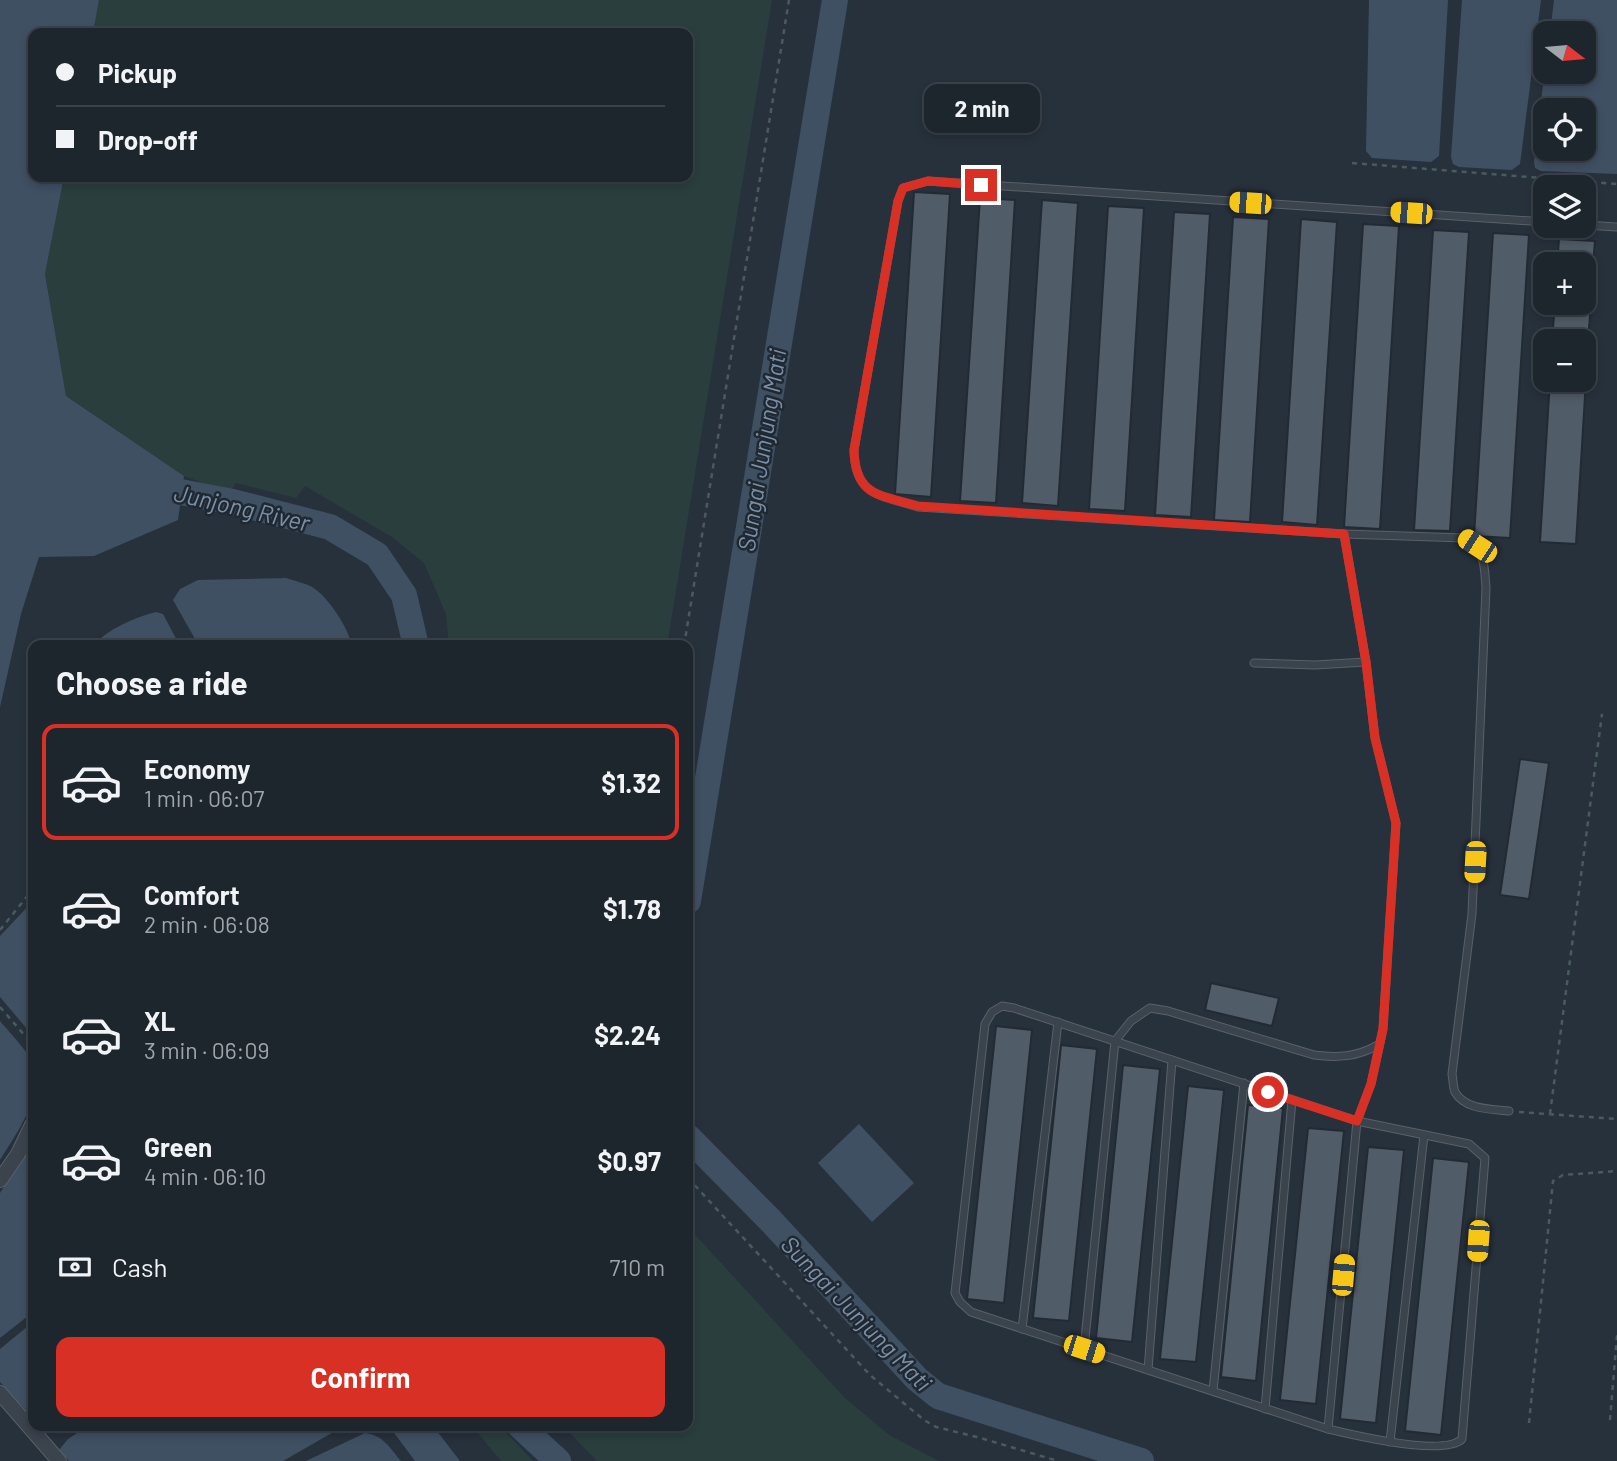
<!DOCTYPE html>
<html lang="en">
<head>
<meta charset="utf-8">
<style>
	:root { --surface:#1d252d; --page:#252d35; --text:#f1f3f6; --muted:#a0a5aa; --line:#3b4249; --accent:#d93025 }
	body { margin:0; font-family:Barlow,sans-serif; background:var(--page); color:var(--text); height:100vh; display:flex; flex-direction:column; font-size:26px; white-space:nowrap }
	* { box-sizing:border-box; margin:0 }
	p { font-size:23px; color:var(--muted) }
	.icon { flex:none; width:38px; height:38px; fill:none; stroke:currentColor; stroke-width:2; stroke-linecap:round; stroke-linejoin:round }
	.map { position:relative; flex:1; overflow:hidden }
	.panel { position:absolute; left:28px; top:640px; width:665px; height:791px; display:flex; flex-direction:column; background:var(--surface); border-radius:14px; box-shadow:0 4px 10px #0003,0 0 0 2px var(--line) }
	.panel>* { flex:none }
	.top-card { position:absolute; left:28px; top:28px; width:665px; height:154px; border-radius:14px; box-shadow:0 4px 10px #0003,0 0 0 2px var(--line); display:grid; align-content:center; height:154px; padding:0 28px; background:var(--surface) }
	.needle { width:46px; rotate:106deg }
	.tools { position:absolute; left:1533px; top:21px; display:grid; gap:14px }
	.tools a { display:grid; place-items:center; width:63px; height:63px; border-radius:14px; background:var(--surface); box-shadow:0 4px 10px #0003,0 0 0 2px var(--line); font-size:35px }
	.end { position:absolute; width:32px; height:32px; margin:-16px; border:9px solid #d93025; background:#fff; box-shadow:0 0 0 4px #fff }
	.from { border-radius:50% }
	.bubble { position:absolute; height:49px; border-radius:14px; background:var(--surface); box-shadow:0 4px 10px #0003,0 0 0 2px var(--line); font-size:23px; font-weight:700; line-height:49px; text-align:center }
	.car { position:absolute; width:21px; height:42px; margin:-21px -10px; border-radius:9px; box-shadow:0 0 5px 2px #0007; background:linear-gradient(#f5c518 24%,#345 0 40%,#f5c518 0 76%,#345 0 86%,#f5c518 0) }
	.top-card b { display:flex; align-items:center; gap:24px; height:66px; font-size:26px }
	.top-card b+b { border-top:2px solid var(--line) }
	.top-card i { width:18px; height:18px; background:var(--text) }
	ul { padding:0; list-style:none }
	li { display:flex; align-items:center; gap:21px; height:116px; margin:0 14px 10px; padding:0 14px; border:4px solid transparent; border-radius:14px }
	li div { flex:1 }
	li b { display:block; font-size:26px }
	li em { font-style:normal; font-weight:700 }
	li.active { border-color:var(--accent) }
	li>.icon { width:63px; height:63px; stroke-width:1.5 }
	h2 { padding:0 28px; font-size:32px; line-height:84px }
	.pay { display:flex; align-items:center; gap:18px; height:77px; padding:0 28px; font-size:26px }
	.pay p { margin-inline-start:auto }
	.button { display:flex; gap:14px; margin-top:auto; padding:14px 28px }
	.button a { flex:1; height:80px; border-radius:14px; background:var(--accent); color:#fff; font-size:28px; font-weight:700; line-height:80px; text-align:center }
	.map>svg:first-child { display:block }
</style>
</head>
<body>
<div class="map">
<svg width="1617" height="1461" viewBox="0 0 1617 1461">
	<rect width="100%" height="100%" fill="#27313c"/>
	<g fill="#2a3e3e">
		<path d="M99,0H772L667,646H449L446,614L424,563L392,537L305,486L296,498L236,483L229,493L184,476L66,396L45,274L64,177H688V33H93Z"/>
		<path d="M688,1227L844,1397L889,1435L939,1461H597L563,1426H688Z"/>
		<path d="M472,1426H500L533,1461H501Z"/>
	</g>
	<g fill="#3f5063" fill-rule="evenodd">
		<path d="M0,0H99L93,33H33V177H64L45,274L66,396L184,476L178,520L94,556L39,557L21,614L0,707Z"/>
		<path d="M1369,0H1448L1439,156L1431,162L1372,158L1366,151Z"/>
		<path d="M1462,0H1541L1520,164L1512,170L1459,167L1453,164L1451,157Z"/>
		<path d="M1554,0H1617V174L1541,171L1535,168L1534,162L1545,68V72H1584V33H1550ZM1545,110H1584V149H1545Z"/>
		<path d="M286,578C294,581 305,583 312,587C328,596 349,629 352,646H199L173,600L180,589L198,580Z"/>
		<path d="M156,612L163,614L180,646H92C109,629 132,618 156,612Z"/>
		<path d="M33,901V1036L0,997V936Z"/>
		<path d="M0,1021C8,1031 31,1054 33,1065C41,1101 18,1131 0,1160Z"/>
		<path d="M859,1124L914,1183L872,1222L818,1163Z"/>
		<path d="M33,1142V1312L0,1338V1193Z"/>
		<path d="M33,1322V1418L0,1382V1349Z"/>
		<path d="M88,1426H344L283,1461H69L59,1450L68,1439Z"/>
		<path d="M389,1426H433L460,1461H415Z"/>
		<path d="M365,1433C383,1435 390,1448 401,1461H306Z"/>
	</g>
	<g fill="none" stroke-linecap="round" stroke-linejoin="round">
		<g stroke="#3f5063" stroke-width="26">
			<path d="M149,486L233,502L330,527L377,555L404,595L416,646"/>
			<path d="M688,901L835,0"/>
			<path d="M688,1137L771,1221L917,1379L938,1396L1141,1461"/>
			<path d="M520,1426L558,1461"/>
		</g>
	</g>
	<g fill="#505c67" stroke="#222a34" stroke-width="2">
		<path d="M914,192L950,194L931,497L895,494Z"/>
		<path d="M980,198L1015,200L996,503L960,501Z"/>
		<path d="M1042,200L1078,203L1058,506L1022,503Z"/>
		<path d="M1108,206L1144,208L1125,511L1089,509Z"/>
		<path d="M1174,212L1210,214L1191,517L1155,515Z"/>
		<path d="M1233,217L1269,219L1250,522L1214,520Z"/>
		<path d="M1301,219L1337,222L1317,525L1282,522Z"/>
		<path d="M1363,224L1399,226L1380,529L1344,527Z"/>
		<path d="M1433,230L1469,232L1450,531L1414,530Z"/>
		<path d="M1493,233L1529,235L1510,538L1474,536Z"/>
		<path d="M1559,239L1595,241L1593,264H1557Z"/>
		<path d="M1555,303H1591L1588,341H1552Z"/>
		<path d="M1550,380H1586L1576,544L1540,542Z"/>
		<path d="M1520,759L1549,763L1529,899L1500,895Z"/>
		<path d="M1211,983L1279,998L1272,1026L1205,1010Z"/>
		<path d="M996,1026L1032,1030L1004,1303L967,1299Z"/>
		<path d="M1061,1045L1097,1049L1069,1321L1033,1318Z"/>
		<path d="M1123,1065L1160,1069L1132,1342L1096,1338Z"/>
		<path d="M1188,1086L1224,1090L1196,1362L1160,1359Z"/>
		<path d="M1248,1105L1283,1108L1256,1381L1221,1377Z"/>
		<path d="M1308,1128L1344,1131L1316,1404L1280,1400Z"/>
		<path d="M1368,1147L1404,1150L1376,1423L1340,1419Z"/>
		<path d="M1433,1158L1469,1162L1441,1435L1405,1431Z"/>
	</g>
	<g fill="none" stroke-linecap="round" stroke-linejoin="round">
		<defs>
			<g id="lane">
				<path d="M1584,225L1617,227"/>
				<path d="M1254,663L1315,665L1366,662"/>
				<path d="M1002,1006L1014,1008L1357,1121L1469,1144L1485,1158L1462,1439C1444,1457 1353,1435 1328,1429L971,1312L960,1302L955,1293L985,1024L992,1012Z"/>
				<path d="M1509,1111C1492,1109 1465,1110 1455,1092C1453,1087 1453,1079 1452,1074L1472,914L1486,588C1484,564 1486,552 1464,538L1344,534L918,507C881,495 855,497 854,450L898,201L903,188L928,181L1545,222"/>
				<path d="M1022,1329L1058,1022"/>
				<path d="M1084,1349L1115,1041L1131,1021L1150,1008L1168,1011L1314,1055C1337,1058 1357,1057 1378,1045"/>
				<path d="M1148,1370L1172,1060"/>
				<path d="M1213,1391L1244,1083"/>
				<path d="M1265,1409L1292,1100"/>
				<path d="M1328,1429L1357,1121L1371,1084L1383,1029L1396,823L1375,738L1366,662L1344,534"/>
				<path d="M1390,1442L1424,1135"/>
			</g>
			<g id="street">
				<path d="M0,1180L18,1154L33,1123"/>
				<path d="M0,1393L59,1461"/>
			</g>
		</defs>
		<use href="#lane" stroke="#59616b" stroke-width="9"/>
		<use href="#street" stroke="#59616b" stroke-width="16"/>
		<g stroke="#495b5c" stroke-width="2.5" stroke-dasharray="5 5" stroke-linecap="butt">
			<path d="M1352,163L1617,184"/>
			<path d="M684,646L789,0"/>
			<path d="M0,930L33,889"/>
			<path d="M0,1007L33,1045"/>
			<path d="M1519,1112L1617,1119"/>
			<path d="M1550,1114L1602,714"/>
			<path d="M688,1178L870,1375L924,1420L936,1427L977,1437L1058,1461"/>
			<path d="M1610,1420L1617,1335"/>
			<path d="M1529,1423L1553,1181L1563,1175L1617,1171"/>
		</g>
		<use href="#lane" stroke="#3b434d" stroke-width="7"/>
		<use href="#street" stroke="#3b434d" stroke-width="14"/>
	</g>
	<g fill="none" stroke-linecap="round" stroke-linejoin="round">
		<path stroke="#d93025" stroke-width="9" d="M981,185L928,181L903,188L898,201L854,450C855,497 881,495 918,506L1344,534L1366,662L1375,738L1396,823L1383,1029L1371,1084L1357,1121L1268,1092"/>
	</g>
	<g text-anchor="middle" dominant-baseline="central" stroke-width="5" stroke-linejoin="round" paint-order="stroke">
		<g font-size="24" font-style="italic" fill="#7b90a8" stroke="#202832">
			<text transform="translate(761 450) rotate(-81)">Sungai Junjung Mati</text>
			<text transform="translate(242 507) rotate(13)">Junjong River</text>
			<text transform="translate(857 1313) rotate(46)">Sungai Junjung Mati</text>
		</g>
	</g>
</svg>
<div class="tools">
<a><svg class="needle" viewBox="-14 -14 28 28"><path d="M0-13l5 13h-10z" fill="#e53935"/><path d="M0 13l5-13h-10z" fill="#a0a5aa"/></svg></a>
<a><svg class="icon" aria-label="locate" viewBox="0 0 24 24"><circle cx="12" cy="12" r="6"/><path d="M12 2v4M12 18v4M2 12h4M18 12h4"/></svg></a>
<a><svg class="icon" aria-label="layers" viewBox="0 0 24 24"><path d="M12 4l9 5-9 5-9-5zM3 14l9 5 9-5"/></svg></a>
<a>+</a>
<a>−</a>
</div>
<i class="end from" style="left:1268px;top:1092px"></i>
<i class="end" style="left:981px;top:185px"></i>
<div class="bubble" style="left:924px;top:84px;width:116px">2 min</div>
<i class="car" style="left:1250px;top:203px;rotate:274deg"></i>
<i class="car" style="left:1411px;top:213px;rotate:274deg"></i>
<i class="car" style="left:1477px;top:546px;rotate:303deg"></i>
<i class="car" style="left:1475px;top:862px;rotate:183deg"></i>
<i class="car" style="left:1478px;top:1241px;rotate:184deg"></i>
<i class="car" style="left:1343px;top:1275px;rotate:5deg"></i>
<i class="car" style="left:1084px;top:1349px;rotate:108deg"></i>
<div class="top-card">
<b><i class="from"></i>Pickup</b>
<b><i></i>Drop-off</b>
</div>
<section class="panel">
<h2>Choose a ride</h2>
<ul>
<li class="active"><svg class="icon" aria-label="car" viewBox="0 0 24 24"><path d="M5 17H2v-5l4-1 3-4h7l3 4 3 1v5h-3M9 17h6M6 11h13"/><circle cx="7" cy="17" r="2"/><circle cx="17" cy="17" r="2"/></svg><div><b>Economy</b><p>1 min · 06:07</p></div><em>$1.32</em></li>
<li><svg class="icon" aria-label="car" viewBox="0 0 24 24"><path d="M5 17H2v-5l4-1 3-4h7l3 4 3 1v5h-3M9 17h6M6 11h13"/><circle cx="7" cy="17" r="2"/><circle cx="17" cy="17" r="2"/></svg><div><b>Comfort</b><p>2 min · 06:08</p></div><em>$1.78</em></li>
<li><svg class="icon" aria-label="car" viewBox="0 0 24 24"><path d="M5 17H2v-5l4-1 3-4h7l3 4 3 1v5h-3M9 17h6M6 11h13"/><circle cx="7" cy="17" r="2"/><circle cx="17" cy="17" r="2"/></svg><div><b>XL</b><p>3 min · 06:09</p></div><em>$2.24</em></li>
<li><svg class="icon" aria-label="car" viewBox="0 0 24 24"><path d="M5 17H2v-5l4-1 3-4h7l3 4 3 1v5h-3M9 17h6M6 11h13"/><circle cx="7" cy="17" r="2"/><circle cx="17" cy="17" r="2"/></svg><div><b>Green</b><p>4 min · 06:10</p></div><em>$0.97</em></li>
</ul>
<div class="pay"><svg class="icon" aria-label="cash" viewBox="0 0 24 24"><path d="M3 7h18v10H3z"/><circle cx="12" cy="12" r="2"/></svg>Cash<p>710 m</p></div>
<div class="button"><a>Confirm</a></div>
</section>
</div>
</body>
</html>
